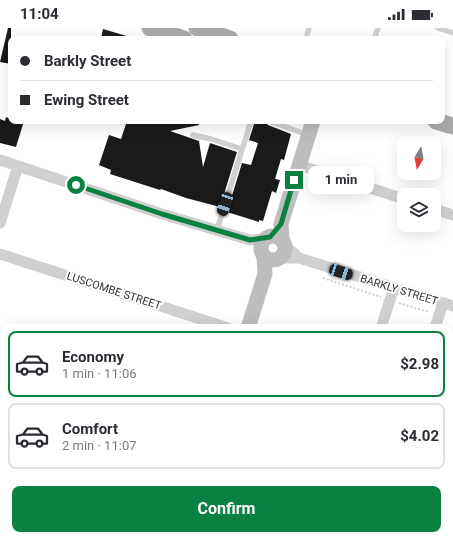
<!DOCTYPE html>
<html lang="en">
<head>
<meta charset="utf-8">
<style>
	:root { --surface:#fff; --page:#f2f2f3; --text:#2b2b33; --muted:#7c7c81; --line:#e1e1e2; --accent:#0b8043 }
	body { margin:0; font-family:Roboto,sans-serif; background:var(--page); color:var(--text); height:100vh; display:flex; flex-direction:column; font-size:15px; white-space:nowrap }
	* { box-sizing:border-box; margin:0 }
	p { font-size:13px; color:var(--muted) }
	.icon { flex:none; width:22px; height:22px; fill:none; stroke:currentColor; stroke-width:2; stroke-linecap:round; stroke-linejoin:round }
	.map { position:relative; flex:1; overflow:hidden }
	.panel { position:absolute; left:0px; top:296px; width:453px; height:216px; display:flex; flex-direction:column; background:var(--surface); border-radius:12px 12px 0 0; box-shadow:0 4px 16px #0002 }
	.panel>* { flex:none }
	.guide { position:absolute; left:8px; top:8px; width:437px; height:88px; border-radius:8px; box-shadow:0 4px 16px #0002; display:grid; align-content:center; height:88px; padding:0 12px; background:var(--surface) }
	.needle { width:26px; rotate:190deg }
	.controls { position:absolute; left:397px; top:108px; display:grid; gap:8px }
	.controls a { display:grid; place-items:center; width:44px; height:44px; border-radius:8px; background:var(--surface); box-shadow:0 4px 16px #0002; font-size:20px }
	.end { position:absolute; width:18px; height:18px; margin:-9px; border:5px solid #0b8043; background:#fff; box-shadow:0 0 0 2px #fff }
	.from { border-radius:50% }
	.bubble { position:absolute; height:28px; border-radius:8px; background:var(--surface); box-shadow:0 4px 16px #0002; font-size:13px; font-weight:700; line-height:28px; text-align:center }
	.car { position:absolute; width:12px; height:24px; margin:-12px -6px; border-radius:5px; box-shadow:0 0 3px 1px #0007; background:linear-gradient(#222 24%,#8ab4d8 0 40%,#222 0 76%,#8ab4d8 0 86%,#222 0) }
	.guide b { display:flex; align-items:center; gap:14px; height:38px; font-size:15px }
	.guide b+b { border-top:1px solid var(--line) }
	.guide i { width:10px; height:10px; background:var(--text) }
	ul { padding:7px 0 0; list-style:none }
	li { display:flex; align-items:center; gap:12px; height:66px; margin:0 8px 6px; padding:0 4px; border:2px solid var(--line); border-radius:8px }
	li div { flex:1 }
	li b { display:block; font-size:15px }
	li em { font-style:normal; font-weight:700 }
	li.active { border-color:var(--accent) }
	li>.icon { width:36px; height:36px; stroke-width:1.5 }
	.primary-button { display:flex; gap:8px; margin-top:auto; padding:8px 12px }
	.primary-button a { flex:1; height:46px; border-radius:8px; background:var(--accent); color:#fff; font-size:16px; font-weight:700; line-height:46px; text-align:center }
	.status { display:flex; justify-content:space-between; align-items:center; height:28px; padding:0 20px; background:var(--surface); direction:ltr }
	.status svg { height:11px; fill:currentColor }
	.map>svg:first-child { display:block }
</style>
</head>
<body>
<div class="status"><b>11:04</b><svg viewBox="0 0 49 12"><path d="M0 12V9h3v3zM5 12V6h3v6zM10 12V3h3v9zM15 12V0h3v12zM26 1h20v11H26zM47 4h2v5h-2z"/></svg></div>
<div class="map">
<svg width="453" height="512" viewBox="0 0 453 512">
	<rect width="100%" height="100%" fill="#fff"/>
	<path fill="#e6ecdf" d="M453,339V446L449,445V351Z"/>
	<g fill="#1a1a1a">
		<path d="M8,0H11V36L0,34Z"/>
		<path d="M103,1L130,9V11H101Z"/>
		<path d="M6,89L11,91V93H24L16,119L0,115V91L5,93Z"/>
		<path d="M127,93H198L199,97L170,103L199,113L203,139L210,115L237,124L220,179L186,170L161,161L160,162L110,146L111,142L99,137L109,107L121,111Z"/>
		<path d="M255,93L265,94L268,97L291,106L284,132L281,131L275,151L280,152L276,165L272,163L263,193L259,192V194L227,184L242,135L251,137L258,115L249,112Z"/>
	</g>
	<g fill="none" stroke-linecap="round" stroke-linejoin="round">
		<g stroke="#cdcdcd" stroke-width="2" stroke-dasharray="2 2" stroke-linecap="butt">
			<path d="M323,250L381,269"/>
			<path d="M399,275L429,284"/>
			<path d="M449,364L453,359"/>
		</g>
		<g stroke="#d0d0d0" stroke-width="5.5">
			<path d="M438,0L453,5"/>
			<path d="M306,11L309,0"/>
			<path d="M374,11L378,0"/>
			<path d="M269,93L308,107"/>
			<path d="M193,107L211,111L242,121"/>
			<path d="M217,202L251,93"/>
			<path d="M140,508L153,512"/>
		</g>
		<g stroke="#d0d0d0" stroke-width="11">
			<path d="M0,132L162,186L250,212L267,211"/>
			<path d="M299,137L404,171"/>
			<path d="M434,181L453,187"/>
			<path d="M0,195L18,138"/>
			<path d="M285,217L299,230"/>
			<path d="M0,226L228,300"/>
			<path d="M281,230H299L453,278"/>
			<path d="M381,300L394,259"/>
			<path d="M435,300L443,275"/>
			<path d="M0,376L4,377"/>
			<path d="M0,385L4,386"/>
			<path d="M393,508L405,512"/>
		</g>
		<g stroke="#bdbdbd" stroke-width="15">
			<circle cx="273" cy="220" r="12"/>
			<path d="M282,213L281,196L313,93"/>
			<path d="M248,300L265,246L264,228"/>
			<path d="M182,512L184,508"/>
		</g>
		<g stroke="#ababab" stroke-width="17">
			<path d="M150,0L184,11"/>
			<path d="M197,0L230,11"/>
			<path d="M436,93L453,98"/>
		</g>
	</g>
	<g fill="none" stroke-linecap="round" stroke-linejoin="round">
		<path stroke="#0b8043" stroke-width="5" d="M76,157L162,186L250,212L270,209L281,196L294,152"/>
	</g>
	<g text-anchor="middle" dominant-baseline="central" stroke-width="4" stroke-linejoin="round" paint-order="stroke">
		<g font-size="11" fill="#333" stroke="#fff">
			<text transform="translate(399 262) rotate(17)">BARKLY STREET</text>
			<text transform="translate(114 263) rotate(18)">LUSCOMBE STREET</text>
		</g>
	</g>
</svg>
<div class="controls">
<a><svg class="needle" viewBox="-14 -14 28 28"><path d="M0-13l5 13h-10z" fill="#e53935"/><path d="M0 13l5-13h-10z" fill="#7c7c81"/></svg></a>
<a><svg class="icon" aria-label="layers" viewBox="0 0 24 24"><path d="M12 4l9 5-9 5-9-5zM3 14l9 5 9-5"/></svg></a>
</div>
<i class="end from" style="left:76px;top:157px"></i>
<i class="end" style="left:294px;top:152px"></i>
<div class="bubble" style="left:308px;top:138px;width:66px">1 min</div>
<i class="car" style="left:225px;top:176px;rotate:198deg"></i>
<i class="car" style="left:341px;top:244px;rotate:108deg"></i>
<div class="guide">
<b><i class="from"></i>Barkly Street</b>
<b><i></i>Ewing Street</b>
</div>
<section class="panel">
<ul>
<li class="active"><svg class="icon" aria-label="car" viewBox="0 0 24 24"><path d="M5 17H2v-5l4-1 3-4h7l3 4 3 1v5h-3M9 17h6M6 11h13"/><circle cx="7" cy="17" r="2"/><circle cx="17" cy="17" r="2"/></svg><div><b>Economy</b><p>1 min · 11:06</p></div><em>$2.98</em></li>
<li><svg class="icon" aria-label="car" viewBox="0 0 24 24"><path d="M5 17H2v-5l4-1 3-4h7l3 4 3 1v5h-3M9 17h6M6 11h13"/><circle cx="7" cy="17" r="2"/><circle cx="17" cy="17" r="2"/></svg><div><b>Comfort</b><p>2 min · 11:07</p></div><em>$4.02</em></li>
</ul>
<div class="primary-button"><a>Confirm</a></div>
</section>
</div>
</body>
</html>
